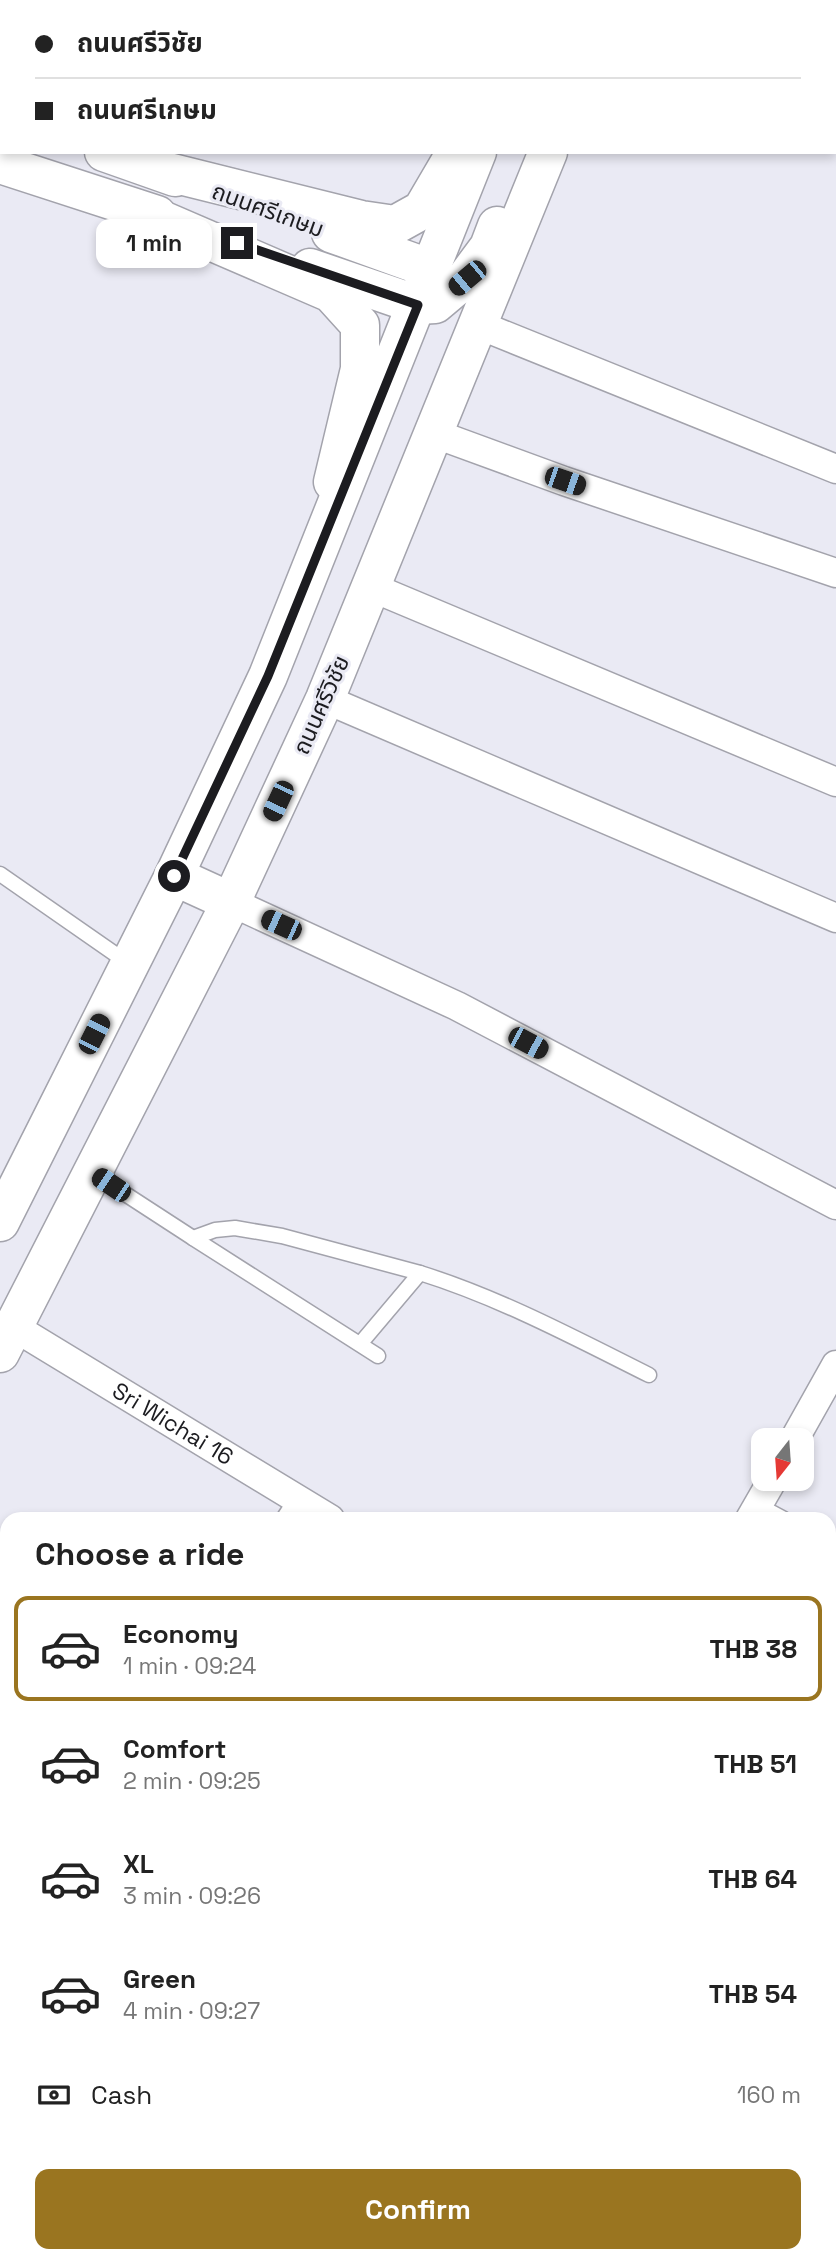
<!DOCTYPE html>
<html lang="en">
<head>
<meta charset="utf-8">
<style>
	:root { --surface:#fff; --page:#f2f2f2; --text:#222; --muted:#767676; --line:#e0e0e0; --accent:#9a7520 }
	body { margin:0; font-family:"Space Grotesk","Noto Sans Thai",sans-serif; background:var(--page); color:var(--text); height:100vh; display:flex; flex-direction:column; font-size:26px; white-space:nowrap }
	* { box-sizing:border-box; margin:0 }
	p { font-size:23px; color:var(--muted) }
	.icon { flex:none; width:38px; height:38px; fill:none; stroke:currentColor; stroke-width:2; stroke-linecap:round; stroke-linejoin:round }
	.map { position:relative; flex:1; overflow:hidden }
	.side { position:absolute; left:0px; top:1512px; width:836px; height:751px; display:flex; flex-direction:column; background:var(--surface); border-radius:21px 21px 0 0; box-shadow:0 4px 10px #0003 }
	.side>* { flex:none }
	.hud { position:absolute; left:0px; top:0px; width:836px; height:154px; box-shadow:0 4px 10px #0003; display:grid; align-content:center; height:154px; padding:0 35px; background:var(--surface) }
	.needle { width:46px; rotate:197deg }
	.controls { position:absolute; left:751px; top:1428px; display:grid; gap:14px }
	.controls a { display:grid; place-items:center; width:63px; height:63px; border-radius:14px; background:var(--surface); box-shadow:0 4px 10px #0003; font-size:35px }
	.end { position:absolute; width:32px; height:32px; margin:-16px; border:9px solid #1c1c20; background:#fff; box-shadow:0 0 0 4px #fff }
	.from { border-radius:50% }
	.bubble { position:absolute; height:49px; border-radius:14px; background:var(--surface); box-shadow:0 4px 10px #0003; font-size:23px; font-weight:700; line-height:49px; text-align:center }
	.car { position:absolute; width:21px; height:42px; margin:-21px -10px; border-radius:9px; box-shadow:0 0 5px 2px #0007; background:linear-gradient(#222 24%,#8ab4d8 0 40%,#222 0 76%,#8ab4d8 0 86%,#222 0) }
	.hud b { display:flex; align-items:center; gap:24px; height:66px; font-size:26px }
	.hud b+b { border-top:2px solid var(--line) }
	.hud i { width:18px; height:18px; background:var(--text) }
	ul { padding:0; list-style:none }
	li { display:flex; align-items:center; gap:21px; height:105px; margin:0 14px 10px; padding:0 21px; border:4px solid transparent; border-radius:14px }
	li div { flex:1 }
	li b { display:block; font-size:26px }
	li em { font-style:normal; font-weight:700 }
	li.active { border-color:var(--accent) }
	li>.icon { width:63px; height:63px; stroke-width:1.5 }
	h2 { padding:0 35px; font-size:32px; line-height:84px }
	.pay { display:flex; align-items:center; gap:18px; height:77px; padding:0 35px; font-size:26px }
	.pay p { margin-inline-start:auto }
	.action { display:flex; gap:14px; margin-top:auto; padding:14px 35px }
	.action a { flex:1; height:80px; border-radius:14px; background:var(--accent); color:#fff; font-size:28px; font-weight:700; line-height:80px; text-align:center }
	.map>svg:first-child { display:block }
</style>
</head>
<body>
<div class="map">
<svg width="836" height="2262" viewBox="0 0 836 2262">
	<rect width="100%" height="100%" fill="#eaeaf4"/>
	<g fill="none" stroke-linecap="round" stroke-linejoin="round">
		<defs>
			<g id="lane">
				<path d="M0,874L128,963"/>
				<path d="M93,1173L193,1238L215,1230L235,1228L282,1236L420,1273C500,1298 575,1338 649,1375"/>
				<path d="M193,1238L378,1356"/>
				<path d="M360,1344L420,1273"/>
				<path d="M758,1505L784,1519"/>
				<path d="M283,1519L296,1499"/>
				<path d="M830,1544L836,1547"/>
			</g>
			<g id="street">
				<path d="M835,128L836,129"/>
				<path d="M479,325L836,469"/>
				<path d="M433,433L564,481L836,573"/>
				<path d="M371,587L836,782"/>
				<path d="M325,699L836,918"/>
				<path d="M231,902L457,1006L836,1205"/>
				<path id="s1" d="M14,1327L330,1519"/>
				<path d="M794,1440L836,1365"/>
				<path d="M750,1519L773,1479"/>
				<path d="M0,1794L7,1798"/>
				<path d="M830,1815L836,1819"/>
				<path d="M0,2081L7,2085"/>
				<path d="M294,2256L305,2262"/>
				<path d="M791,2256L800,2262"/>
				<path d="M102,2262L106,2256"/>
				<path d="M694,2262L698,2256"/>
			</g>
			<g id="secondary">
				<path d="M0,116L2,117"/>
				<path d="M104,152L175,177"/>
				<path d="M0,164L157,215"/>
				<path d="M152,168L361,220L395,225L422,210L456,152"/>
				<path d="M134,208L331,293L360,325V369L333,482"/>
				<path d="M331,233L431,269"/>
				<path d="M310,268L418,305"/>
			</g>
			<g id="primary">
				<path d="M536,2L537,0"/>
				<path d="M608,2L609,0"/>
				<path d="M418,305L435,304L466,278L489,247L497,226"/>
				<path d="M174,876L231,902"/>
				<path d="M0,1222L174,876L268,676L477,152"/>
				<path d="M0,1353L231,902L325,699L548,152"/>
			</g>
		</defs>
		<use href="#lane" stroke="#a3a3ac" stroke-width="17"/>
		<use href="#street" stroke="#a3a3ac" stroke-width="31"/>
		<use href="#secondary" stroke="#a3a3ac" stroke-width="41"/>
		<use href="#primary" stroke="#a3a3ac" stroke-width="41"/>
		<use href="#lane" stroke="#fff" stroke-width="14"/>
		<use href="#street" stroke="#fff" stroke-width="28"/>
		<use href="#secondary" stroke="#fff" stroke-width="38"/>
		<use href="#primary" stroke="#fff" stroke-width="38"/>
	</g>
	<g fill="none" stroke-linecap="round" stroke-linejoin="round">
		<path stroke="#1c1c20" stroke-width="9" d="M174,876L268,676L418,305L237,243"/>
	</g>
	<g text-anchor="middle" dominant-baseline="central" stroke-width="6" stroke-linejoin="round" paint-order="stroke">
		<g font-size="23" fill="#1c1c20" stroke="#eaeaf4">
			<text transform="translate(268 210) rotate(20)">ถนนศรีเกษม</text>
			<text transform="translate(321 705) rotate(-66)">ถนนศรีวิชัย</text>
			<text stroke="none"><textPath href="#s1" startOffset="186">Sri Wichai 16</textPath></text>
		</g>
	</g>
</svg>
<div class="controls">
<a><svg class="needle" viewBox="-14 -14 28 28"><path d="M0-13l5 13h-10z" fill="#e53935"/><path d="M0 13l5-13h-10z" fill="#767676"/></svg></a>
</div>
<i class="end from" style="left:174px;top:876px"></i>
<i class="end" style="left:237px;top:243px"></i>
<div class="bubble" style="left:96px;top:219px;width:116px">1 min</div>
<i class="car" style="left:467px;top:278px;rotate:230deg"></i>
<i class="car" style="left:565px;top:481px;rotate:109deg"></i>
<i class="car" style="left:278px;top:801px;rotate:205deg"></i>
<i class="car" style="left:281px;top:925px;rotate:294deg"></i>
<i class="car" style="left:94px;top:1034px;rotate:27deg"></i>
<i class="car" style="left:528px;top:1043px;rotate:118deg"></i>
<i class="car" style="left:111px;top:1185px;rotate:304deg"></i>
<div class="hud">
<b><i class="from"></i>ถนนศรีวิชัย</b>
<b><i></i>ถนนศรีเกษม</b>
</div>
<section class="side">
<h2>Choose a ride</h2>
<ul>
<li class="active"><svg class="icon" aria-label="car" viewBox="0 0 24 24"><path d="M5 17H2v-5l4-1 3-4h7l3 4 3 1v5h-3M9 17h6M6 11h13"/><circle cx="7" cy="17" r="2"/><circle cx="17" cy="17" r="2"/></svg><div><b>Economy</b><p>1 min · 09:24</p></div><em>THB 38</em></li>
<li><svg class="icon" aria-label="car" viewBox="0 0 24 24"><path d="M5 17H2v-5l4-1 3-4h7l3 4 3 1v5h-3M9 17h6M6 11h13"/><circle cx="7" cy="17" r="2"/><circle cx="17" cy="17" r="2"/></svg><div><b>Comfort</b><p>2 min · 09:25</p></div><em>THB 51</em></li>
<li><svg class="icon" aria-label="car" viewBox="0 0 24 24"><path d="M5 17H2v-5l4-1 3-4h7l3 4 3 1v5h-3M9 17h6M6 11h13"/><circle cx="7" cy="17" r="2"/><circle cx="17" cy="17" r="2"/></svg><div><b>XL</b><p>3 min · 09:26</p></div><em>THB 64</em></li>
<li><svg class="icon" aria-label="car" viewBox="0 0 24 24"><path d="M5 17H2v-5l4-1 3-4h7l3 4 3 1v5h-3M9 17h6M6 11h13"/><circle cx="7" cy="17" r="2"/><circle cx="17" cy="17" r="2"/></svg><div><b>Green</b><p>4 min · 09:27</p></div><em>THB 54</em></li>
</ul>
<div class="pay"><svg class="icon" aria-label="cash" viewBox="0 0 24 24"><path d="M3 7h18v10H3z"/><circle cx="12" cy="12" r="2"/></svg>Cash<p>160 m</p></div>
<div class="action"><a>Confirm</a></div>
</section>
</div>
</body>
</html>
